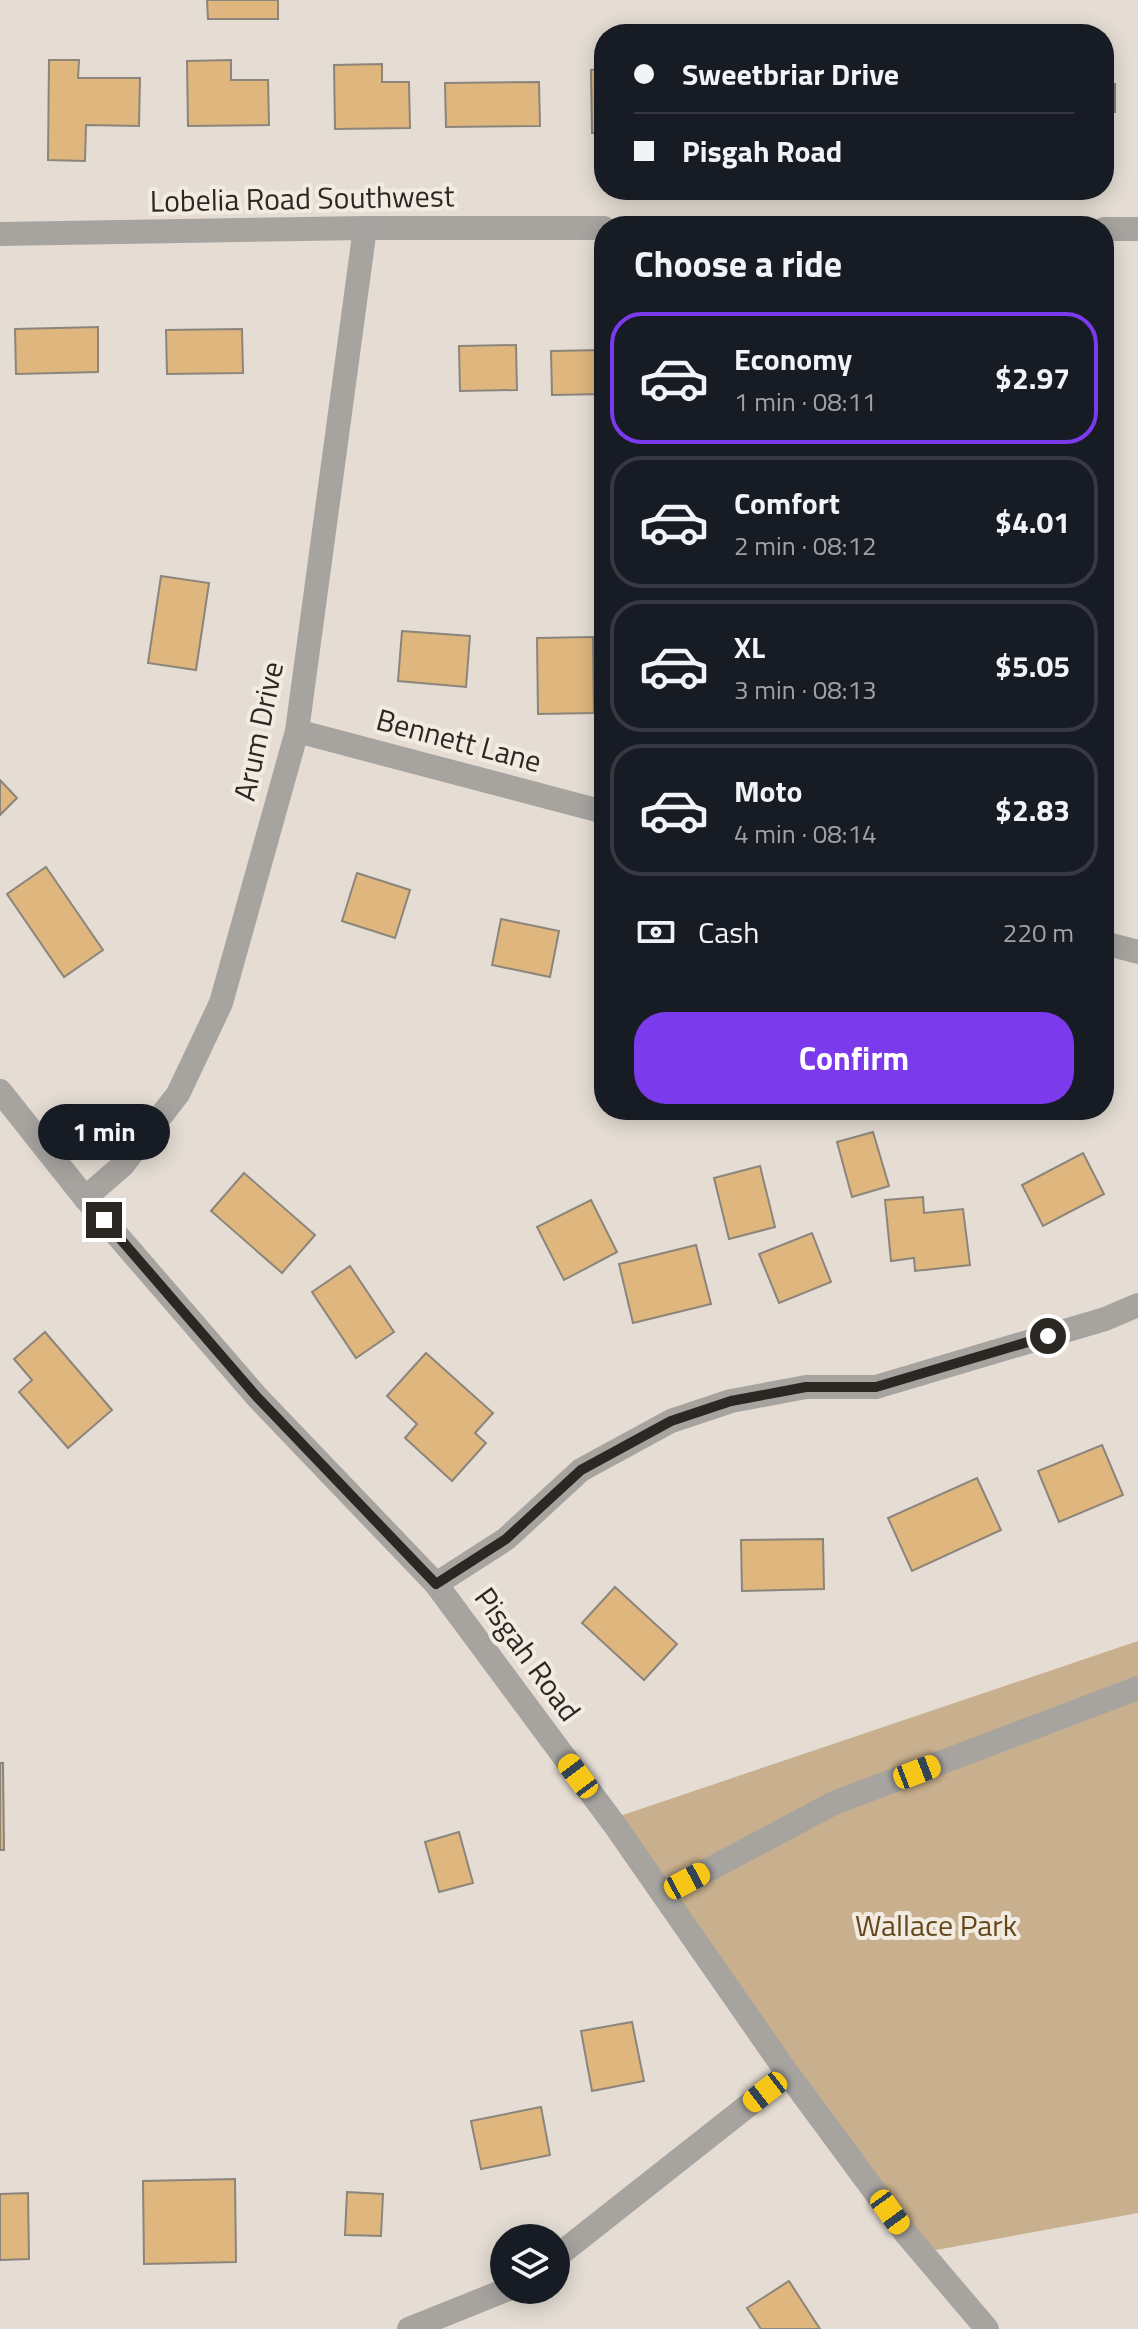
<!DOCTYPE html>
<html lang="en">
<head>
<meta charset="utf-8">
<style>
	:root { --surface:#171b24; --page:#242831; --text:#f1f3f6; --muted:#9ea1a6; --line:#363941; --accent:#7c3aed }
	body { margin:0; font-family:"Titillium Web",sans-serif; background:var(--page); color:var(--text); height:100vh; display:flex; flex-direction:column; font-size:30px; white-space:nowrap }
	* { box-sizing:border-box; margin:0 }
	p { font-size:26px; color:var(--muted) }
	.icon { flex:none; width:44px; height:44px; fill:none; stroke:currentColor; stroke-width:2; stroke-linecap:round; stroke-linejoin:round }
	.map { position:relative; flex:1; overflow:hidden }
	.sheet { position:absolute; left:594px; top:216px; width:520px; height:904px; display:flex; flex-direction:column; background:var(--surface); border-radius:32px; box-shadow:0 4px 20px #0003 }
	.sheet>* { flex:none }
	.top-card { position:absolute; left:594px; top:24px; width:520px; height:176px; border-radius:32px; box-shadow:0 4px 20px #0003; display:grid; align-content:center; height:176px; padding:0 40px; background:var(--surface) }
	.controls { position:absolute; left:490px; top:2224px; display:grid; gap:16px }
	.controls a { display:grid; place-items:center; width:80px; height:80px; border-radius:50%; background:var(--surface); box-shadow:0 4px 20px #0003; font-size:40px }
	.end { position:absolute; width:36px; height:36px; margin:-18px; border:10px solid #2b2824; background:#fff; box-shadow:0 0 0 4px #fff }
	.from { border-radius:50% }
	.bubble { position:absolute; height:56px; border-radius:28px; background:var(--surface); box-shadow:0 4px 20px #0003; font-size:26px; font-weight:700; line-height:56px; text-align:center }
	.car { position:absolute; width:24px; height:48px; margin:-24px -12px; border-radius:10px; box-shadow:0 0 6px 2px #0007; background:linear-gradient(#f5c518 24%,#345 0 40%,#f5c518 0 76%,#345 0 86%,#f5c518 0) }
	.top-card b { display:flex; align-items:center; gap:28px; height:76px; font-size:30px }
	.top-card b+b { border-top:2px solid var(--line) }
	.top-card i { width:20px; height:20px; background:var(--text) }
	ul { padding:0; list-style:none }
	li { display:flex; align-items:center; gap:24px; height:132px; margin:0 16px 12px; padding:0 24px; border:4px solid var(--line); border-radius:32px }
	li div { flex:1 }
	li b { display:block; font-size:30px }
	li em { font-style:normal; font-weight:700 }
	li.on { border-color:var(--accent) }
	li>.icon { width:72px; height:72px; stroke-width:1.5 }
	h2 { padding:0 40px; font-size:36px; line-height:96px }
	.pay { display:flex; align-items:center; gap:20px; height:88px; padding:0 40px; font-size:30px }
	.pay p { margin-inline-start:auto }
	.action { display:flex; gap:16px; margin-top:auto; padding:16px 40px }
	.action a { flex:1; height:92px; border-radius:32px; background:var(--accent); color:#fff; font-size:32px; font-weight:700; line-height:92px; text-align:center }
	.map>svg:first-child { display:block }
</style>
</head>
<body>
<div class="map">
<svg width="1138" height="2329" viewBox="0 0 1138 2329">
	<rect width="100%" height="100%" fill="#e5ddd4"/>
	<path fill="#c8af8d" d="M1138,1641V2213L925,2252L614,1818Z"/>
	<g fill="#dfb67d" stroke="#8b857c" stroke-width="2">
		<path d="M207,0H278V19H208Z"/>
		<path d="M49,60H79L78,78H140L139,126L86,125L85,161L48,160Z"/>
		<path d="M231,60V80H268L269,125L188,126L187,61Z"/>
		<path d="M382,64V82H409L410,128L335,129L334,65Z"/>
		<path d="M604,69V133H592L591,70Z"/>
		<path d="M539,82L540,126L446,127L445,83Z"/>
		<rect x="1104" y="84" width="11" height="28"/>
		<path d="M98,327V372L16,374L15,329Z"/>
		<path d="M242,329L243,373L167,374L166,330Z"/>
		<path d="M516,345L517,390L460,391L459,346Z"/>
		<path d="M604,350V394L552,395L551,351Z"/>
		<path d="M161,576L209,583L196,670L148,663Z"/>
		<path d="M402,631L470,636L466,687L398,681Z"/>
		<path d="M593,637L594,713L538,714L537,638Z"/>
		<path d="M0,780L17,798L0,815Z"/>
		<path d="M46,867L103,950L64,977L7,894Z"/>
		<path d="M357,873L410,890L395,938L342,921Z"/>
		<path d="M501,919L559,931L550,977L492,965Z"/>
		<path d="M873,1132L889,1186L852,1197L837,1142Z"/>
		<path d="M1083,1153L1104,1194L1043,1226L1022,1185Z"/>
		<path d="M760,1166L775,1227L729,1239L714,1178Z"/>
		<path d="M244,1173L315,1235L282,1273L211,1211Z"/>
		<path d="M923,1197L924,1213L963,1209L970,1265L915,1271L914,1258L891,1261L885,1200Z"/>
		<path d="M591,1200L617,1252L564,1280L537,1227Z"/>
		<path d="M812,1233L831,1282L779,1303L759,1254Z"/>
		<path d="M696,1245L711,1304L633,1323L619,1264Z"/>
		<path d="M350,1266L394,1332L356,1358L312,1292Z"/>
		<path d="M45,1332L112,1410L68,1448L19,1392L32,1380L14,1359Z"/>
		<path d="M426,1353L493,1413L475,1433L486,1443L452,1481L405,1438L417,1424L387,1396Z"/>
		<path d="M1102,1445L1123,1495L1059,1522L1038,1471Z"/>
		<path d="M977,1478L1001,1530L912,1571L888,1518Z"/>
		<path d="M823,1539L824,1589L742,1591L741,1540Z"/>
		<path d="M615,1587L677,1644L644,1680L582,1623Z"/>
		<path d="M0,1763H3L4,1850H0Z"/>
		<path d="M459,1832L473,1883L439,1892L425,1842Z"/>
		<path d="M632,2022L644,2081L592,2091L581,2031Z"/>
		<path d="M541,2107L550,2155L481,2169L471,2121Z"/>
		<path d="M235,2179L236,2262L144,2264L143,2181Z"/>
		<path d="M347,2192L383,2194L381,2236L345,2235Z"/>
		<path d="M28,2193L29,2259L0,2260V2194Z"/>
		<path d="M789,2281L820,2329H761L747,2308Z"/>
	</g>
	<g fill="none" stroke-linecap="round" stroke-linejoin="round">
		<g stroke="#a7a4a0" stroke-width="24">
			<path d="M1104,229H1138"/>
			<path d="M0,234L365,228H604"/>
			<path d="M297,731L604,812"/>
			<path d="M1104,943L1138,952"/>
			<path d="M0,1091L85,1198L257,1397L436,1584L614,1824L788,2074L907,2235L987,2329"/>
			<path d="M85,1198L123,1165L178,1094L221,1003L297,731L365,228"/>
			<path d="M436,1584L506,1539L581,1470L671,1421L731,1401L806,1387H876L1105,1319L1138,1305"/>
			<path d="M663,1894L834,1803L1138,1688"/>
			<path d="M556,2257L788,2074"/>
			<path d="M409,2329L506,2290"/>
		</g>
	</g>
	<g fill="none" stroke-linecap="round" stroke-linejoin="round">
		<path stroke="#2b2824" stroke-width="10" d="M104,1220L257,1397L436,1584L506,1539L581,1470L671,1421L731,1401L806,1387H876L1048,1336"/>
	</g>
	<g text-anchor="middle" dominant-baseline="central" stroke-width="8" stroke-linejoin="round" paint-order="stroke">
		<g font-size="30" fill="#2b2824" stroke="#f2ebe1">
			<text transform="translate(302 198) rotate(-1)">Lobelia Road Southwest</text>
			<text transform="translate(258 731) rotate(-78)">Arum Drive</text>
			<text transform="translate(459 740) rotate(15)">Bennett Lane</text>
			<text transform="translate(528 1654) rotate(54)">Pisgah Road</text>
		</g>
		<g font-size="30" fill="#64481c" stroke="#f2ebe1">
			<text x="936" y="1925">Wallace Park</text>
		</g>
	</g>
</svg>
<div class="controls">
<a><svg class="icon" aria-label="layers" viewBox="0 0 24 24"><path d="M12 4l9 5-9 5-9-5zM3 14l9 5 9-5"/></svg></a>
</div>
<i class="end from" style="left:1048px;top:1336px"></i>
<i class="end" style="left:104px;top:1220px"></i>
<div class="bubble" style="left:38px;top:1104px;width:132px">1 min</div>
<i class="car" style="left:917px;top:1772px;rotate:69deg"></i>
<i class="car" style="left:578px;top:1776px;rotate:323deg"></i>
<i class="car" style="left:687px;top:1881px;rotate:62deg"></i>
<i class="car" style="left:765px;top:2092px;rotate:232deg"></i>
<i class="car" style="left:890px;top:2212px;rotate:144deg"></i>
<div class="top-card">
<b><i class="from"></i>Sweetbriar Drive</b>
<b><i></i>Pisgah Road</b>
</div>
<section class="sheet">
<h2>Choose a ride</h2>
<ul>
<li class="on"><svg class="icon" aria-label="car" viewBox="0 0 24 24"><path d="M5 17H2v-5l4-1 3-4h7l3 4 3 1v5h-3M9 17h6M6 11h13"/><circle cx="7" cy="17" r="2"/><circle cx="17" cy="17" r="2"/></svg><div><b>Economy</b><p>1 min · 08:11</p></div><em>$2.97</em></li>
<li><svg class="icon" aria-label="car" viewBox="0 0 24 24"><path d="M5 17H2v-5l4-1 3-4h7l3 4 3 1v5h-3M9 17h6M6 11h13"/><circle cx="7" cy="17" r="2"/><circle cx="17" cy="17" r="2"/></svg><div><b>Comfort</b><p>2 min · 08:12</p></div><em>$4.01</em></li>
<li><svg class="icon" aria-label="car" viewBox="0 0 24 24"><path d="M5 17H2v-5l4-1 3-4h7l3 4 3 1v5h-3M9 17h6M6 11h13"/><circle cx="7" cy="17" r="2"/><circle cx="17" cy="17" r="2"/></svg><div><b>XL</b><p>3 min · 08:13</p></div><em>$5.05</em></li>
<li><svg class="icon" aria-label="car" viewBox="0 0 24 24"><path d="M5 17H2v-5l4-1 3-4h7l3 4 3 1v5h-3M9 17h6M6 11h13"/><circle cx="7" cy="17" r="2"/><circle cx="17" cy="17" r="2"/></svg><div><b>Moto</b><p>4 min · 08:14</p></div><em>$2.83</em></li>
</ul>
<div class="pay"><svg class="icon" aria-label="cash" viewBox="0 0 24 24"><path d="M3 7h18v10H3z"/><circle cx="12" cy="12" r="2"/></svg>Cash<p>220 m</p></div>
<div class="action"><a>Confirm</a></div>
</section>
</div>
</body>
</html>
